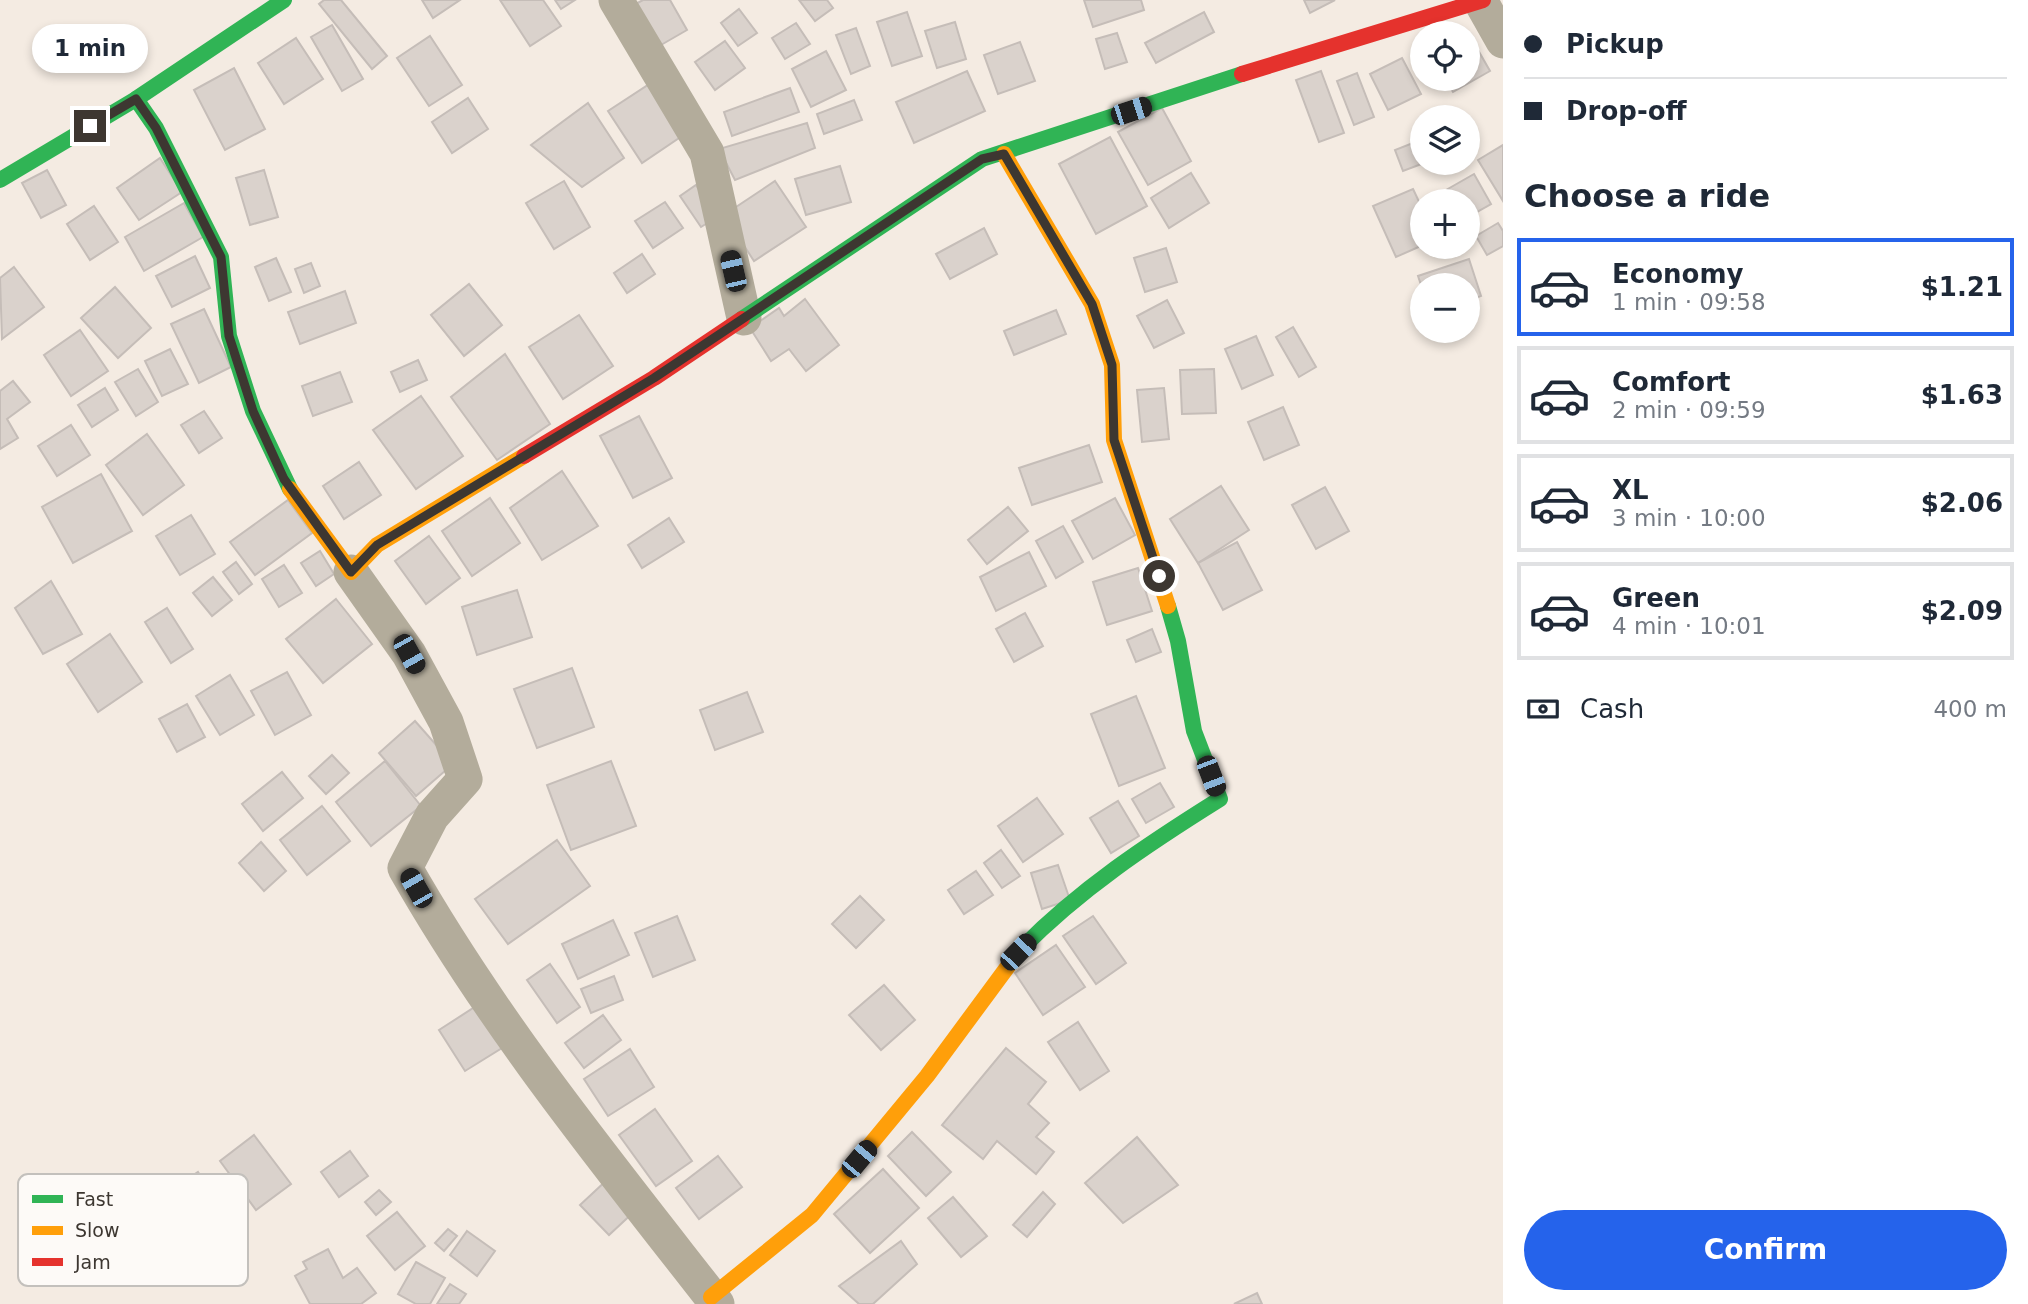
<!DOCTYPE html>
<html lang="en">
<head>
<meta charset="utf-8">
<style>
	:root { --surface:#fff; --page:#f2f2f3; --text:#1f2937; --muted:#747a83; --line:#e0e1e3; --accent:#2563eb }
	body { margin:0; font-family:"DejaVu Sans",sans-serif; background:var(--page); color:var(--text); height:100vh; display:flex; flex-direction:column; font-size:26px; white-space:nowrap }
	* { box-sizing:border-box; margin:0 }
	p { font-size:23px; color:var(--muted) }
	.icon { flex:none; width:38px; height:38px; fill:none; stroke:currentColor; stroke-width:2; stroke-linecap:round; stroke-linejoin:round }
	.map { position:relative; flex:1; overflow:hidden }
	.panel { display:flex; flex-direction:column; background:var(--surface); width:525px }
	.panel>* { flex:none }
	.top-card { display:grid; align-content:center; height:154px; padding:0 21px; background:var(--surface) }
	.tools { position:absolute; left:1410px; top:21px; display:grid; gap:14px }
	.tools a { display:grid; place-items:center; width:70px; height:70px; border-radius:50%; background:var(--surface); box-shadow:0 4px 10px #0003; font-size:35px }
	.end { position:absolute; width:32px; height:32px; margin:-16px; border:9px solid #3d3731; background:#fff; box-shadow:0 0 0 4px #fff }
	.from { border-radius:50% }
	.bubble { position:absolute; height:49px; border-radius:24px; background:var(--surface); box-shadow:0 4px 10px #0003; font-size:23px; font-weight:800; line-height:49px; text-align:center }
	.car { position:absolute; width:21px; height:42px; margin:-21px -10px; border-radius:9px; box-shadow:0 0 5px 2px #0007; background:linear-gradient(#222 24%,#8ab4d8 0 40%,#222 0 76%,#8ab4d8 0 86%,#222 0) }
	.top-card b { display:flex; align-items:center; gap:24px; height:66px; font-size:26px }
	.top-card b+b { border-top:2px solid var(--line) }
	.top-card i { width:18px; height:18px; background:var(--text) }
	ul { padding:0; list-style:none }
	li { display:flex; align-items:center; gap:21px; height:98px; margin:0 14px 10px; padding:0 7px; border:4px solid var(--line); border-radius:0px }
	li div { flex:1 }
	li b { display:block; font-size:26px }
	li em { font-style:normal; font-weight:800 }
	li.selected { border-color:var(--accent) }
	li>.icon { width:63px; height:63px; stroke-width:1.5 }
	h2 { padding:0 21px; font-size:32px; line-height:84px }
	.pay { display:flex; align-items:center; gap:18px; height:77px; padding:0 21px; font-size:26px }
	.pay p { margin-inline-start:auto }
	.button { display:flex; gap:14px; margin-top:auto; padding:14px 21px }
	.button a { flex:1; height:80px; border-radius:42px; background:var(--accent); color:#fff; font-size:28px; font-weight:800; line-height:80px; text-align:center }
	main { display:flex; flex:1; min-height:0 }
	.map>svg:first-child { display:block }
</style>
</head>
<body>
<main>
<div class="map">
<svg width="1503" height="1304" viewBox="0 0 1503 1304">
	<rect width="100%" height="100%" fill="#f4ebe2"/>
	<g fill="#dad2cc" stroke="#c5bdb8" stroke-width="2">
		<path d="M324,0H341L387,56L372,69L319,4Z"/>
		<path d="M422,0H460L433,18Z"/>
		<path d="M500,0H543L561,26L530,46Z"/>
		<path d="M555,0H575L561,9Z"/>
		<path d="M643,0H670L687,30L654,49L630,7Z"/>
		<path d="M799,0H827L833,8L815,21Z"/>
		<path d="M1084,0H1141L1144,10L1093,27Z"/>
		<path d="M1304,0H1335L1310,13Z"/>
		<path d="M739,9L757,33L738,46L721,23Z"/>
		<path d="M907,12L922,56L892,66L877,22Z"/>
		<path d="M1204,12L1214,32L1156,63L1145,43Z"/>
		<path d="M955,22L966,59L937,68L925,31Z"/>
		<path d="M796,23L810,44L785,59L772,38Z"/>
		<path d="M332,25L363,79L342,91L311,37Z"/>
		<path d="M856,28L870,66L851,74L836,35Z"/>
		<path d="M1117,33L1127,62L1105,69L1096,39Z"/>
		<path d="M430,36L462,85L429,106L397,58Z"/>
		<path d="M1470,36L1490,71L1453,92L1445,79H1468Z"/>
		<path d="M296,38L323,79L284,104L258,63Z"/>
		<path d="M725,41L745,68L715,90L695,62Z"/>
		<path d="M1020,42L1035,81L998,94L984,55Z"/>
		<path d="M826,51L846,90L811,107L792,69Z"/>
		<path d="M1402,58L1421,94L1388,110L1370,74Z"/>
		<path d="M234,68L265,129L225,150L194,90Z"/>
		<path d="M967,71L985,111L914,143L896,102Z"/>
		<path d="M1321,71L1344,133L1319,142L1296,80Z"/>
		<path d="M1357,73L1374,117L1354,125L1337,81Z"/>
		<path d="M651,83L685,134L642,163L608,111Z"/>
		<path d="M790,88L799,112L732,136L724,112Z"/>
		<path d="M468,98L488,129L452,153L432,122Z"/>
		<path d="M854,100L862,120L824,134L817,114Z"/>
		<path d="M588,103L624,158L582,187L531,145Z"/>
		<path d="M1162,108L1191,161L1148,185L1118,132Z"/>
		<path d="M807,123L815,148L735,180L719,149Z"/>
		<path d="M1110,137L1147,206L1096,234L1059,164Z"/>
		<path d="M1423,139L1424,163L1403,171L1395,150Z"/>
		<path d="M1503,145V201L1478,160Z"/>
		<path d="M160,158L182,192L139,220L117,188Z"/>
		<path d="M840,166L851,202L806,215L795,179Z"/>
		<path d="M47,170L66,205L41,218L22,183Z"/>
		<path d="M264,170L278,217L250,225L236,178Z"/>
		<path d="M1191,173L1209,203L1169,228L1151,198Z"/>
		<path d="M1474,174L1491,204L1468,217V201H1453L1446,190Z"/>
		<path d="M564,181L590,227L554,249L526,203Z"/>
		<path d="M775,181L806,227L754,261L724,215Z"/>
		<path d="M696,185L717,217L701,227L680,196Z"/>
		<path d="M1413,189L1423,210V245L1396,257L1373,206Z"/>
		<path d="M665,202L683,228L653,248L635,221Z"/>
		<path d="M184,203L203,237L144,271L125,237Z"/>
		<path d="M94,206L118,242L90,260L67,224Z"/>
		<path d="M1498,223L1503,231V246L1487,255L1476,236Z"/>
		<path d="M984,228L997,254L950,279L936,254Z"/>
		<path d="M1166,248L1177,282L1145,292L1134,258Z"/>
		<path d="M642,254L655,274L627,293L614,273Z"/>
		<path d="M195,256L210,288L172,307L156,276Z"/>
		<path d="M276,258L291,292L269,301L255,267Z"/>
		<path d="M1469,259L1481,296L1468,301V285H1423V291L1418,276Z"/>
		<path d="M311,263L320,286L304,293L295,269Z"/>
		<path d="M14,267L44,307L2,339L0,278Z"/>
		<path d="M469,284L502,325L464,356L431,315Z"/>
		<path d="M115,287L151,328L118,358L81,318Z"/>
		<path d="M345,291L356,323L300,344L288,312Z"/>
		<path d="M805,299L839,345L806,371L789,349L771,361L750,328L779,308L784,316Z"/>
		<path d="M1167,300L1184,333L1154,348L1137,316Z"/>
		<path d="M204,309L231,367L199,383L171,324Z"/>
		<path d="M1056,310L1066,334L1014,355L1004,331Z"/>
		<path d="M579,315L613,366L563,399L529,347Z"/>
		<path d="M1293,327L1316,367L1299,377L1276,337Z"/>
		<path d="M80,330L108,371L71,396L44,355Z"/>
		<path d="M1256,336L1273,375L1242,389L1225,349Z"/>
		<path d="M170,349L188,384L162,396L145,361Z"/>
		<path d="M505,354L550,424L497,460L451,397Z"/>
		<path d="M418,360L427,380L400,392L391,372Z"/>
		<path d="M138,369L158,402L136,416L115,382Z"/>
		<path d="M1214,369L1216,413L1182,414L1180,370Z"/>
		<path d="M340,372L352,402L313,416L302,386Z"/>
		<path d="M13,381L30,402L7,419L18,438L0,449V391Z"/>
		<path d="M105,388L118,410L92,427L78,405Z"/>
		<path d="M1164,388L1169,439L1142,442L1137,390Z"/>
		<path d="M421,396L463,456L416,489L373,430Z"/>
		<path d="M1283,407L1299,445L1264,460L1248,422Z"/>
		<path d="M204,411L222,438L199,453L181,425Z"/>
		<path d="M639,416L672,478L633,498L600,436Z"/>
		<path d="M71,425L90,455L57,476L38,446Z"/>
		<path d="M147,434L184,485L143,515L106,465Z"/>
		<path d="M1089,445L1102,482L1032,505L1019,468Z"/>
		<path d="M359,462L381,495L344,519L323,486Z"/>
		<path d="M562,471L598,526L542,560L510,508Z"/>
		<path d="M101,474L132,531L73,563L42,507Z"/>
		<path d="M1221,486L1249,530L1198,563L1170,519Z"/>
		<path d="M1325,487L1349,531L1316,549L1292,505Z"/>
		<path d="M490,498L520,543L472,576L442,531Z"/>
		<path d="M1115,498L1135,535L1093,559L1072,521Z"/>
		<path d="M288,500L312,533L255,575L230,542Z"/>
		<path d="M1008,507L1028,531L987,564L968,540Z"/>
		<path d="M191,515L215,554L180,575L156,536Z"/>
		<path d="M669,518L684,542L642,568L628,545Z"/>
		<path d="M1063,526L1083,562L1056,578L1036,541Z"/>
		<path d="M429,536L460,578L426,604L395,561Z"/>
		<path d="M1237,542L1262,590L1223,610L1198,563Z"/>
		<path d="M320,551L334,574L316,586L301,563Z"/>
		<path d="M1029,552L1046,586L996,611L980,577Z"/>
		<path d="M236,562L252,584L239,594L223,572Z"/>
		<path d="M284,565L302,593L279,607L262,579Z"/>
		<path d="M1138,568L1152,611L1107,625L1093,582Z"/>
		<path d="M213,577L232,600L212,616L193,593Z"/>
		<path d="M51,581L82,634L43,654L15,608Z"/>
		<path d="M517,590L532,637L477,655L462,607Z"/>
		<path d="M336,599L372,644L323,683L286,639Z"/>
		<path d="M167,608L193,649L171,663L145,622Z"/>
		<path d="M1025,613L1043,646L1014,662L996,629Z"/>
		<path d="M1152,629L1161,652L1136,662L1127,640Z"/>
		<path d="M110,634L142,682L98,712L67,664Z"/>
		<path d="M572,668L594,727L537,748L514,689Z"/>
		<path d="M287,672L311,715L275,735L251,691Z"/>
		<path d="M230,675L254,715L220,735L196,696Z"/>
		<path d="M747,692L763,732L715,750L700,710Z"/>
		<path d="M1136,696L1165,768L1119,786L1091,714Z"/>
		<path d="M187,704L205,737L177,752L159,719Z"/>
		<path d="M415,721L453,764L416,796L379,753Z"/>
		<path d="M332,755L349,773L326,794L309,776Z"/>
		<path d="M385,761L421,806L371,846L336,802Z"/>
		<path d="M611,761L636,826L571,850L547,785Z"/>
		<path d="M282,772L303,798L263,831L242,804Z"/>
		<path d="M1160,783L1174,807L1146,823L1132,799Z"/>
		<path d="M1037,798L1063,834L1023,862L998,826Z"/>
		<path d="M1118,801L1139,836L1111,853L1090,818Z"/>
		<path d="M322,806L350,841L307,875L280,840Z"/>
		<path d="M557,840L590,886L508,944L475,899Z"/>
		<path d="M261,842L286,871L264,891L239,863Z"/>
		<path d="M1001,850L1020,876L1002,888L984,863Z"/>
		<path d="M1058,865L1070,900L1042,909L1031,873Z"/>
		<path d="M976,871L993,895L964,914L948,890Z"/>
		<path d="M860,896L884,920L856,948L832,924Z"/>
		<path d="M677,916L695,960L653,977L635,933Z"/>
		<path d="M1093,916L1126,963L1096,984L1063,936Z"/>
		<path d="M613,920L629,955L578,979L562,944Z"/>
		<path d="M1056,945L1085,987L1043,1015L1015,973Z"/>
		<path d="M550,964L580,1007L557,1023L527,980Z"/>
		<path d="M614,976L623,1000L591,1013L581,989Z"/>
		<path d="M884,985L915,1020L881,1050L849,1015Z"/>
		<path d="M484,1001L510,1043L465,1071L439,1030Z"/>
		<path d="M603,1015L621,1040L584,1068L565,1043Z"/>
		<path d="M1078,1022L1109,1071L1080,1090L1048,1042Z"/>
		<path d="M1006,1048L1046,1082L1028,1104L1049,1123L1036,1137L1054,1152L1036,1174L997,1141L983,1159L942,1125Z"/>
		<path d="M630,1049L654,1087L608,1116L584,1079Z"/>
		<path d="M655,1109L692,1161L656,1186L619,1135Z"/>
		<path d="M912,1132L951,1172L926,1196L888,1156Z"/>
		<path d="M254,1135L291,1184L256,1210L220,1161Z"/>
		<path d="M1137,1137L1178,1185L1123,1223L1085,1183Z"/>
		<path d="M350,1151L368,1176L339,1197L321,1172Z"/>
		<path d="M718,1156L742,1187L699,1219L676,1188Z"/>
		<path d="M883,1169L919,1208L870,1253L834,1214Z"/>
		<path d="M198,1172L220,1204L201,1217L179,1185Z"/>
		<path d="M608,1179L637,1209L609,1235L580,1205Z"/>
		<path d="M379,1190L391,1202L376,1215L365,1202Z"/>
		<path d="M1043,1192L1055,1204L1027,1237L1013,1225Z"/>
		<path d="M953,1197L987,1236L961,1257L928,1218Z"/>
		<path d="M397,1212L425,1246L395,1270L367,1236Z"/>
		<path d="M448,1229L457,1236L444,1251L435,1243Z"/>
		<path d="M467,1231L495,1251L477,1276L450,1255Z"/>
		<path d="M901,1241L917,1264L873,1304H859L839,1286Z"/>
		<path d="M328,1249L343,1278L357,1268L376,1293L361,1304H310L295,1276L307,1269L303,1262Z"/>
		<path d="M416,1262L445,1278L430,1304H416L398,1294Z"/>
		<path d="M450,1284L466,1294L459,1304H437Z"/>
		<path d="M1257,1293L1262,1304H1234Z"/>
	</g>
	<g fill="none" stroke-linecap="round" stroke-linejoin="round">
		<g stroke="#b3ac9b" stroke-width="35">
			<path d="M616,0L707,153L744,318"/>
			<path d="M1481,2L1503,41"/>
			<path d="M351,572L409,654L446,722L465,779L432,816L405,868C493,1023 607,1163 717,1304"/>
		</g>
		<g stroke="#30b455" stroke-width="16">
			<path d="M136,99L156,128L221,257L229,336L253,411L290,489"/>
			<path d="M0,180L136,99L284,0"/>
			<path d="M742,319L982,159L1242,74"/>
			<path d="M1020,950C1080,889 1148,844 1220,799L1194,731L1178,641L1168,606"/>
		</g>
		<g stroke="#ff9f0a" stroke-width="16">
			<path d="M1004,154L1092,304L1112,365L1114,440L1168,606"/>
			<path d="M290,489L351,572L377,545L524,456"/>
			<path d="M711,1297L812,1215L927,1076L1020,950"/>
		</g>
		<g stroke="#e5322d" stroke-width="16">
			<path d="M1242,74L1483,0"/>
			<path d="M524,456L654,378L742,319"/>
		</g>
	</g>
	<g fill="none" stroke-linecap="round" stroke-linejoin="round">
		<path stroke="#3d3731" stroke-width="9" d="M90,126L136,99L156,128L221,257L229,336L253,411L284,479L351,572L377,545L654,378L982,159L1004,154L1092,304L1112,365L1114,440L1159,576"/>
	</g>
	<rect x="18" y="1174" width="230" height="112" rx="10" fill="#fdfaf7" stroke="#c3c0bc" stroke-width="2"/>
	<rect x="32" y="1195" width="31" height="8" fill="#30b455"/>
	<rect x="32" y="1226" width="31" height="9" fill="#ff9f0a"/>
	<rect x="32" y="1258" width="31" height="8" fill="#e5322d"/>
	<g font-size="19" fill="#3d3731">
		<text x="75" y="1206">Fast</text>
		<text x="75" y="1237">Slow</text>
		<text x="75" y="1269">Jam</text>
	</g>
</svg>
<div class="tools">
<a><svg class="icon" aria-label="locate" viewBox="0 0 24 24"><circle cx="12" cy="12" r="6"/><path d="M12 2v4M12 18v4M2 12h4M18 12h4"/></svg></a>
<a><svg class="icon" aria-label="layers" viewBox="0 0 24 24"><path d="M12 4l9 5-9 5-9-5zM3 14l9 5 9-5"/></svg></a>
<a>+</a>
<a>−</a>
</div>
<i class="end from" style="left:1159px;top:576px"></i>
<i class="end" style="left:90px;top:126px"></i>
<div class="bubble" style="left:32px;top:24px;width:116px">1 min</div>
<i class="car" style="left:1131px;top:111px;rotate:72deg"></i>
<i class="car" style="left:733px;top:271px;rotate:347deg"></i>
<i class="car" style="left:409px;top:654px;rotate:151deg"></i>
<i class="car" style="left:1211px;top:776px;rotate:159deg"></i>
<i class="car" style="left:416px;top:888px;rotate:330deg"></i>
<i class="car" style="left:1018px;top:952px;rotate:44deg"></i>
<i class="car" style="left:859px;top:1159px;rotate:40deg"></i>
</div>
<section class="panel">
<div class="top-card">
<b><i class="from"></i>Pickup</b>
<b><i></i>Drop-off</b>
</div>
<h2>Choose a ride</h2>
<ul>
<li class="selected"><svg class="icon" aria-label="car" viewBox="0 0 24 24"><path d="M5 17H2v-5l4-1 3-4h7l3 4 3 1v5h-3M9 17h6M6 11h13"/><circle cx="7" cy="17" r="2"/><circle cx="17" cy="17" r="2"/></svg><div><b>Economy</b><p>1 min · 09:58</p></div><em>$1.21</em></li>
<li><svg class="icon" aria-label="car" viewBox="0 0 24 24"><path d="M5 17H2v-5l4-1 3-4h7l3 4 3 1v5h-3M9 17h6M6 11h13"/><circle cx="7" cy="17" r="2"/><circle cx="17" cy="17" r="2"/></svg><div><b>Comfort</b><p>2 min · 09:59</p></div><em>$1.63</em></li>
<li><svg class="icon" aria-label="car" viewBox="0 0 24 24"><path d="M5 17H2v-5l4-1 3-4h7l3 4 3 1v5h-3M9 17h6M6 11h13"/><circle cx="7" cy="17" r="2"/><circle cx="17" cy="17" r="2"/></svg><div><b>XL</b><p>3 min · 10:00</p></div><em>$2.06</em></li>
<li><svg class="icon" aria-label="car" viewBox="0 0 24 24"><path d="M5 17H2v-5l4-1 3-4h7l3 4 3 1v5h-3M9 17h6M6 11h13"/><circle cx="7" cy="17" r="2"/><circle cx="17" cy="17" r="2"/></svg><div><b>Green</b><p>4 min · 10:01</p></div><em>$2.09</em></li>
</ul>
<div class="pay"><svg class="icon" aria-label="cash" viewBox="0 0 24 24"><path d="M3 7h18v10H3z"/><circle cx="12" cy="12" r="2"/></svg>Cash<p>400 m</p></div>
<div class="button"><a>Confirm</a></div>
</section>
</main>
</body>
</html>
